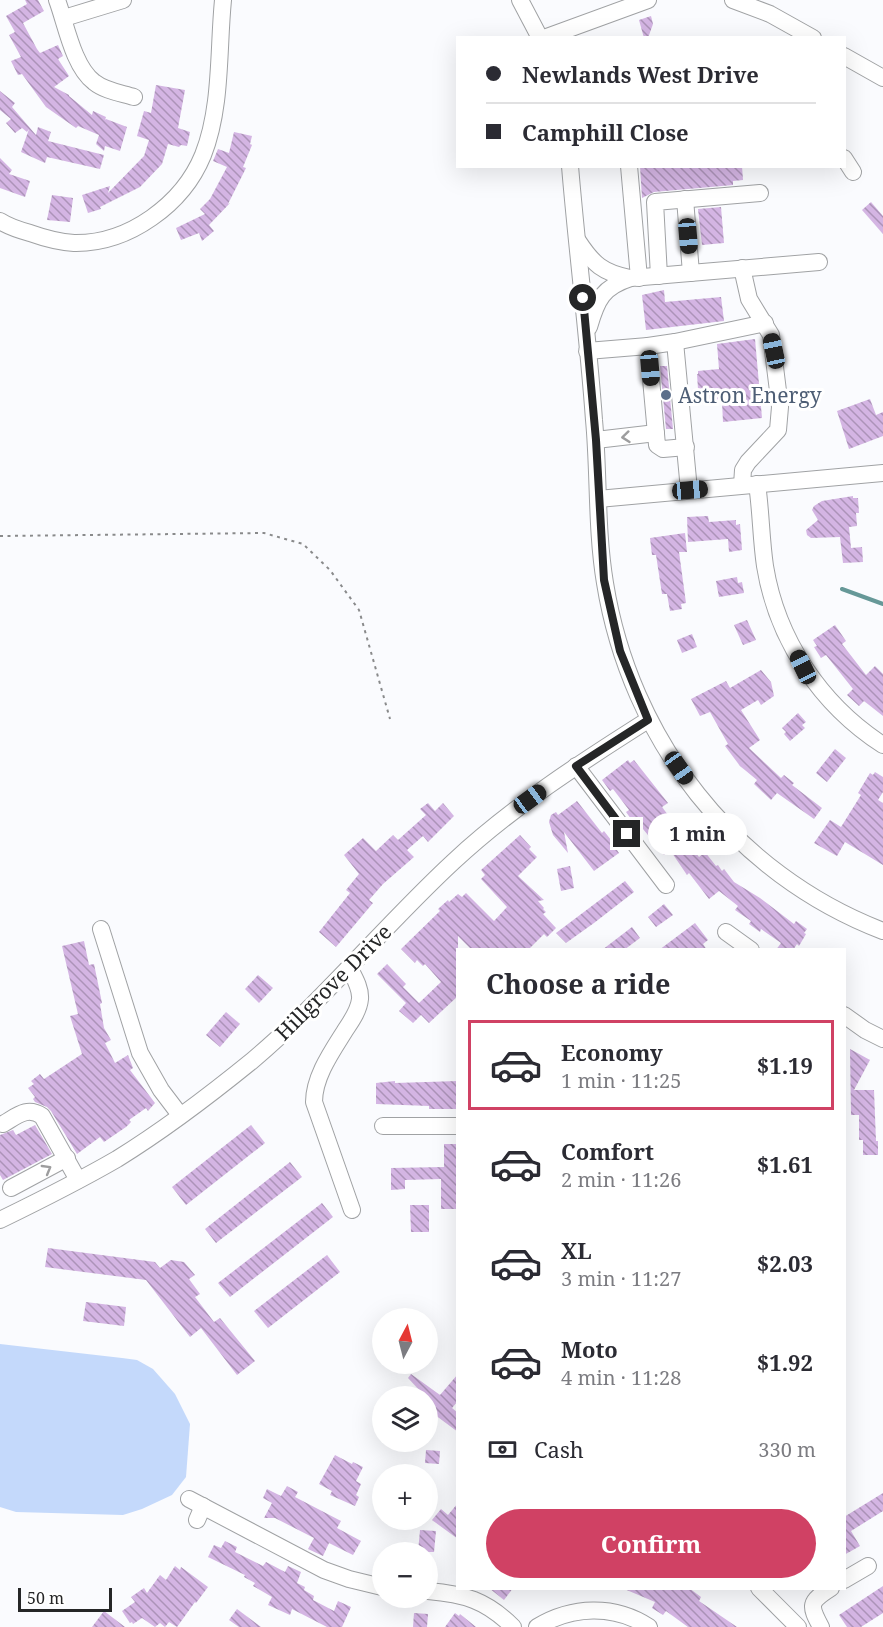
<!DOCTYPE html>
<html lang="en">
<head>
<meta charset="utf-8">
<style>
	:root { --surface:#fff; --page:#f7f7f7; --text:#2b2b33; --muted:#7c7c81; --line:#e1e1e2; --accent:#d04164 }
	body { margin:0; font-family:"Noto Serif",serif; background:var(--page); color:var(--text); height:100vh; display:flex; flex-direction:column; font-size:22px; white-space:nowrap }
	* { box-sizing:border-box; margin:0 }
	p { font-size:20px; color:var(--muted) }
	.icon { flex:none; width:33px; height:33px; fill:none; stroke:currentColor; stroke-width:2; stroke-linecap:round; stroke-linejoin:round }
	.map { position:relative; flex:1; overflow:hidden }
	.drawer { position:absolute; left:456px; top:948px; width:390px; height:642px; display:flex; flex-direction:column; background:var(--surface); border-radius:0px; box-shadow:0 6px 24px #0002 }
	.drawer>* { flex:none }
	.banner { position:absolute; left:456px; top:36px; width:390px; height:132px; border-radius:0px; box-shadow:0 6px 24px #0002; display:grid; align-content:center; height:132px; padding:0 30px; background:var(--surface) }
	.needle { width:39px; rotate:7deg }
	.buttons { position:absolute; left:372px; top:1308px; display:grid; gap:12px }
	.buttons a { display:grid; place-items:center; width:66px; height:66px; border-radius:50%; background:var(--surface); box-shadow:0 6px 24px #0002; font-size:30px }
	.scale { position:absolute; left:18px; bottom:15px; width:94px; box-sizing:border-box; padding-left:6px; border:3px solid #252627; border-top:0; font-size:16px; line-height:21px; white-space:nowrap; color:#252627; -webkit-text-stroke:4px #fff; paint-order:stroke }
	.end { position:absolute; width:27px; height:27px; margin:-14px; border:8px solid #252627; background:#fff; box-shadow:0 0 0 3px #fff }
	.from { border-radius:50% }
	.bubble { position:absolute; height:42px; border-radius:21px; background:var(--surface); box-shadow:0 6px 24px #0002; font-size:20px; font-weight:700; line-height:42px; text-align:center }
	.car { position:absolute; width:18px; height:36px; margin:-18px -9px; border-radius:8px; box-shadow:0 0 4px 2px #0007; background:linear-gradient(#222 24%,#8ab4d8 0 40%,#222 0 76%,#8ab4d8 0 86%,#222 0) }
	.banner b { display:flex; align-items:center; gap:21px; height:57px; font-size:22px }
	.banner b+b { border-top:2px solid var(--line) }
	.banner i { width:15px; height:15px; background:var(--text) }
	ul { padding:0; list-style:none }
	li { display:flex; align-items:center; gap:18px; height:90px; margin:0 12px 9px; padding:0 18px; border:3px solid transparent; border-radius:0px }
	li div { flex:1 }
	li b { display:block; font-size:22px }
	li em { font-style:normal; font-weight:700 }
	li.on { border-color:var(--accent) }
	li>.icon { width:54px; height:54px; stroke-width:1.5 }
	h2 { padding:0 30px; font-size:27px; line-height:72px }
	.pay { display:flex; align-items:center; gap:15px; height:66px; padding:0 30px; font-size:22px }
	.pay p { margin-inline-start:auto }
	.cta { display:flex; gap:12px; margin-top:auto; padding:12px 30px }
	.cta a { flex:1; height:69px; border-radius:36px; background:var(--accent); color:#fff; font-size:24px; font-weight:700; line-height:69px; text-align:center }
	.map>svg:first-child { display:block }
</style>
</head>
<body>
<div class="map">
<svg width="883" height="1627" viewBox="0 0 883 1627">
	<defs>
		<pattern id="building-back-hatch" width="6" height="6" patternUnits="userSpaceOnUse" patternTransform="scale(1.5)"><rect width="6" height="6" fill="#d4b5e3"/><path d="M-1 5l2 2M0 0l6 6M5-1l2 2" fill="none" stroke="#ac93b8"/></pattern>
	</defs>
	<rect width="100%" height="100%" fill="#fafbfe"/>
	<path fill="#c4d9fb" d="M0,1344L122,1358L137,1360L153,1369L175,1394L190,1424L186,1477L172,1495L142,1509L123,1515L16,1512L0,1507Z"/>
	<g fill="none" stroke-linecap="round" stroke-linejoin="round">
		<path stroke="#669898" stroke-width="4" d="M842,589L883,604"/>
	</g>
	<g fill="url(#building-back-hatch)">
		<path d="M25,0H38L44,11L23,23L37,49L40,53L58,45L63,56L58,59L69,76L54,87L69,95V96L92,115L93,111L106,117L105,120L106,119L127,127L120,151L105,146L104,151L96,144L99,135L78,126L76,128L46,107L22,74L18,75L11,61L21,57L9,35L15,32L6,16L27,4Z"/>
		<path d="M651,16L653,24L648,38H644L639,20Z"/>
		<path d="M156,85L185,90L178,128L190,132L187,146L181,145L179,147L168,144L162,164L140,187L100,207L101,209L88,213L82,195L110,186L108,193L144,156L149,140L137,136L144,111L151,113Z"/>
		<path d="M0,91L15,103L12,107L36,135L38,127L51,132L48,141L104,155L100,169L47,157L45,163L21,152L29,129L27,132L22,128L15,133L6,123L11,119L0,110Z"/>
		<path d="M234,132L252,136L250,144L252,145L243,167L246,168L228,204L230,203L209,225L214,231L202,241L199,233L181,240L176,228L205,214L200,209L210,199L227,167L213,161L218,149L229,153Z"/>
		<path d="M0,158L12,170L9,174L30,181L25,197L0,188Z"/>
		<path d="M640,166H742L743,180L733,181V185L654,192L642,198Z"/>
		<path d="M52,195L73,198L70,222L47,220Z"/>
		<path d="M871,202L883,216V234L862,210Z"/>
		<path d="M721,207L724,243L702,245L698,209Z"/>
		<path d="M664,290L665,302L721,297L724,321L646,330L642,295Z"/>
		<path d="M755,339L762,418L723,422L722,402L699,404L697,374H698V371L719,369L717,344Z"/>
		<path d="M660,366H667L673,429H666Z"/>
		<path d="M870,399L876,415L883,412V436L849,449L837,411Z"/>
		<path d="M853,496V498H858L859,513H856L857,526L849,527L851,548L862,547L863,562L843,563L840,537L811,538L807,535L806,530L818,520L812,510L814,506L822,501Z"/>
		<path d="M708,516L709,522L736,520V525L740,524L742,550L729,552L728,539L688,542L687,517Z"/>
		<path d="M685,533L687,552H679L686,603L681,604L682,609L670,611L667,594H662L656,555H652L650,538Z"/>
		<path d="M737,577L738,583L742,582L744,593L719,597L716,581Z"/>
		<path d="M747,620L756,640L743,645L734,625Z"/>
		<path d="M835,625L846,641L842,644L866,675L875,666L883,674V716L864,701L859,706L847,695L853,689L826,655L821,658L814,647L817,646L813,640Z"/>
		<path d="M692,634L697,647L682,653L677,640Z"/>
		<path d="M761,670L771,682L774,696L761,705L758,700L741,710L760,740L749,748L781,778L784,775L794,783L792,785L822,808L814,819L777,793L771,800L754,784L757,780L740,766L725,746L728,744L710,712L700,716L691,699L726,681L730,688Z"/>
		<path d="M798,713L806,722L802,725L805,728L790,741L784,734L786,732L782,728Z"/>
		<path d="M835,749L846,758L827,782L816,773Z"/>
		<path d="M628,760L630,763L634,760L668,803L662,807L674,823L677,820L689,836L686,839L699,857L705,852L716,866L718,865L722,871L724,869L734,882L760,898L794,924L796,921L807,929L804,933L806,934L799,946L797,944L793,950H776L781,943L761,929L760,932L749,924L751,921L735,910L738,906L719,891L709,899L689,873L687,875L670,850L664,855L639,824L636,826L626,812L629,810L613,789L610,791L602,780Z"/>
		<path d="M875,772L883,777V792L878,800L883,803V865L845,842L837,856L814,843L830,820L841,827L861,795L858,793L870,773L873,775Z"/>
		<path d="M577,801L602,833L604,831L618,849L617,850L619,853L594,871L564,832L568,853L553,835L549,822L551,815L556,812L558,815Z"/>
		<path d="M428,803L435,811L443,803L454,816L428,842L423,836L407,850L414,857L383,884L369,900L373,903L336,947L319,932L350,893L346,890L359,874L344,855L363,838L376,851L393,835L398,840L426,815L420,809Z"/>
		<path d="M520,835L531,847L529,849L537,857L518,876L544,900L538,901L544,908L543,909L546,912L543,914L556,928L547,937L544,934L528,950H472L458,936V996L429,1023L421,1015L413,1023L399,1011L406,1003L377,974L387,964L406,984L403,987L419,1003L441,982L425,964L423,966L417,960L415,963L401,949L440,911L438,909L448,900L449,902L458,894L462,897L466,893L494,921L507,907L481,879L485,875L481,870Z"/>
		<path d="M570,866L574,888L561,891L557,869Z"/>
		<path d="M625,881L634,892L594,923L566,943L556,933Z"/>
		<path d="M664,904L673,915L656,927L648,917Z"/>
		<path d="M695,923L708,940L703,944L707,950H659Z"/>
		<path d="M632,927L640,938L624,950H602Z"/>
		<path d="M84,941L89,965L94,964L102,1003L100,1004L104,1028L111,1040L105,1043L115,1063L128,1055L133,1068L130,1070L155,1103L148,1111L146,1108L129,1120L131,1122L126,1127L104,1142L100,1137L77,1154L51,1111L47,1107L35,1102L33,1099L35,1097L28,1088L34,1084L31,1081L40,1074L44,1079L82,1054L70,1016L78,1014L62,946Z"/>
		<path d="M258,975L273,988L259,1003L245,989Z"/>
		<path d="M226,1012L240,1024L220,1047L206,1035Z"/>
		<path d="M850,1049L870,1060L854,1090H874L876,1141H878V1155H863V1140H859V1115H851Z"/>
		<path d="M395,1081V1083L458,1081V1109H429V1106L376,1104V1083Z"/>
		<path d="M35,1125L52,1154L3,1180L0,1175V1135L13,1130L16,1135Z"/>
		<path d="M251,1125L265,1143L186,1205L172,1187Z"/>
		<path d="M444,1144H458V1209H441V1179L405,1180V1189L391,1190V1168L444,1167Z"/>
		<path d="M290,1162L302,1177L216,1243L205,1229Z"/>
		<path d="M322,1203L333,1217L230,1297L218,1283Z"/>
		<path d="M410,1205H429V1232H411Z"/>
		<path d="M48,1248L155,1262L160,1268L171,1260L184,1262L195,1275L189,1279L200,1294L195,1297L214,1322L220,1318L255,1361L237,1375L201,1328L190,1337L146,1280L45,1267Z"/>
		<path d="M327,1255L340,1272L268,1328L254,1311Z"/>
		<path d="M86,1302L126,1307L124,1326L83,1321Z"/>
		<path d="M411,1374L440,1395L458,1374V1401L452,1408L458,1413V1432L431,1412L435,1407L408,1378Z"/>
		<path d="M426,1450L440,1451L439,1464L425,1463Z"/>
		<path d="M335,1455L352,1464L353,1462L363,1467L356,1481L361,1484L356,1495L359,1497L355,1506L330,1495L332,1491L319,1484Z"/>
		<path d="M287,1486L298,1492L295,1497L341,1521L337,1528L361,1541L353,1555L329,1543L323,1556L308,1549L314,1538L275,1518H264L272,1503L263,1498L267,1489L281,1496Z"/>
		<path d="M883,1493V1511L851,1531L860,1546L844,1555V1517Z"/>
		<path d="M458,1503V1539L432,1520L441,1509L448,1515Z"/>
		<path d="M420,1530L436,1531L434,1552H418Z"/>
		<path d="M225,1541L237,1547L235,1552L263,1566L266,1562L285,1572L288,1566L301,1572L297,1583L305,1587L304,1590L314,1596L313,1600L334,1611L338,1601L351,1607L342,1627H327L292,1609L290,1615L268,1605L272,1597L253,1586L255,1583L244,1577L245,1575L208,1557L214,1545L221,1548Z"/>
		<path d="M175,1566L180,1570L181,1567L208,1587L196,1603L195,1602L177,1627L169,1622L165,1627L160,1623L155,1627L142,1618L133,1624L132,1622L130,1623L122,1611L135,1602L131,1597L144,1588L147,1593L160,1575L166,1580Z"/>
		<path d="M883,1586V1613L861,1627H847L839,1615Z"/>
		<path d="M489,1588H513L504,1600Z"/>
		<path d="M622,1588H689L701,1597L699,1601L737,1627H688L666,1611L663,1615L652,1608L655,1602Z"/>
		<path d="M237,1609L261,1627H239L229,1620Z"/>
		<path d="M104,1611L125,1627H92Z"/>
		<path d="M414,1613L428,1614L427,1627H413Z"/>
		<path d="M455,1613L459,1616L460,1614L476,1627H445Z"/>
	</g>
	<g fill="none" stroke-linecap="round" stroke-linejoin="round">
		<defs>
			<g id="minor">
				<path d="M57,0C66,24 73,66 94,82C105,91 121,93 134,97"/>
				<path d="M520,0L540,38"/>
				<path d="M733,0L770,14L813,38"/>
				<path d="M64,18L123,0"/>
				<path d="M544,38L648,0"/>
				<path d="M844,56L883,78"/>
				<path d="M844,158L853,172"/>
				<path d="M570,166C577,251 588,335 594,420C599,473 596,529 605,583C630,739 734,874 883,931"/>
				<path d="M629,166L639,278"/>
				<path d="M685,199L691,273"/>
				<path d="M0,221C9,227 19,230 30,233C44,238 59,242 74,243C129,244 183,204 203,155C222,107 218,50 223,0"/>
				<path d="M578,241C593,264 603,273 630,278"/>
				<path d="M742,268L749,299L771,335L780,407L778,430L748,462L743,470L742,485"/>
				<path d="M659,276L655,202L760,193"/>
				<path d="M589,327C597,299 603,287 631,278L819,262"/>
				<path d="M675,342L765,323"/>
				<path d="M648,346L675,342L689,490"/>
				<path d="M587,351L648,346L657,445L663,449L686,447"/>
				<path d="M596,440L656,433"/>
				<path d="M757,484C761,511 761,539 765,566C777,640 821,705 883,745"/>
				<path d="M598,499L883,473"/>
				<path d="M576,766L666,885"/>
				<path d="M101,929L140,1053L161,1090L180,1115"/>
				<path d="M726,932L751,950"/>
				<path d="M349,967C354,977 361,988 360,999C359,1010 352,1020 346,1029C333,1050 314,1076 314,1102L352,1210"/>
				<path d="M844,1015L865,1030L883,1039"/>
				<path d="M3,1124C17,1116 27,1106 42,1116L78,1180"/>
				<path d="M383,1126H458"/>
				<path d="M11,1188L67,1158"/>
				<path d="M0,1220C39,1201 79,1181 117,1159C164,1130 210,1095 253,1060C325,999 384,926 453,862C512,807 580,763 648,720"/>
				<path d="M189,1499L324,1570L349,1579L382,1587"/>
				<path d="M197,1520L203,1506"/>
				<path d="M844,1580L868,1566"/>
				<path d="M759,1588L798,1627"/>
				<path d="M428,1591C464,1594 486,1600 513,1627"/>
				<path d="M537,1627C572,1606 614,1604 649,1627"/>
				<path d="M821,1627C809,1605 809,1602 831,1588"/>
			</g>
		</defs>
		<use href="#minor" stroke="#a0a2a4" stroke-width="18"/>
		<path stroke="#898a8b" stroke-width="2" stroke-dasharray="3 4.5" stroke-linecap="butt" d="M0,536L264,533L303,544L330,570L359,610L390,719"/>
		<use href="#minor" stroke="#fff" stroke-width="16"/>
	</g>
	<defs><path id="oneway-chevron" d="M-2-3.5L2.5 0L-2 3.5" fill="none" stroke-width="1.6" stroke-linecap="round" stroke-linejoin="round" transform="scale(1.5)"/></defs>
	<g stroke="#9d9d9e">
		<use href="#oneway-chevron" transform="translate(626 437) rotate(174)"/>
		<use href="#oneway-chevron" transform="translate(47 1169) rotate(-30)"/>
	</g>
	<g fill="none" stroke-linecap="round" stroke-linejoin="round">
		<path stroke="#252627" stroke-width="8" d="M583,298L596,440L604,580L620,651L648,720L576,766L627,834"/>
	</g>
	<circle fill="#5c6f8a" stroke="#fff" stroke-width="2" cx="666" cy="395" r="6"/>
	<g text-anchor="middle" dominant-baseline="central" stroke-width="6" stroke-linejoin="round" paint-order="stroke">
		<g font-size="21" fill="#4e5e75" stroke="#fff" text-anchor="start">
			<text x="678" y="395">Astron Energy</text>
		</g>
		<g font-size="21" fill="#252627" stroke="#fff">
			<text transform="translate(333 982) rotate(-45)">Hillgrove Drive</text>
		</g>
	</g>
</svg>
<div class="buttons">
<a><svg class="needle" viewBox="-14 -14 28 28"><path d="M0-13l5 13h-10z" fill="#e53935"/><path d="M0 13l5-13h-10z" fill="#7c7c81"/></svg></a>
<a><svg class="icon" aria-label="layers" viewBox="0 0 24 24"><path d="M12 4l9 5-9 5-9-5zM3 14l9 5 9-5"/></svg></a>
<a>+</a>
<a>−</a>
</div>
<div class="scale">50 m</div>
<i class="end from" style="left:583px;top:298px"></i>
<i class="end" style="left:627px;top:834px"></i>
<div class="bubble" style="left:648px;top:813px;width:99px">1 min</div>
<i class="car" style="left:688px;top:236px;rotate:175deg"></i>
<i class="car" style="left:774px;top:351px;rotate:348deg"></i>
<i class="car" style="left:650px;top:368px;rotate:175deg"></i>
<i class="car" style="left:690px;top:490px;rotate:85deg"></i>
<i class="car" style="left:803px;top:667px;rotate:334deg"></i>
<i class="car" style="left:679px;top:768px;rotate:145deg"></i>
<i class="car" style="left:530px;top:799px;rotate:54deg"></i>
<div class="banner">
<b><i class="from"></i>Newlands West Drive</b>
<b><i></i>Camphill Close</b>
</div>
<section class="drawer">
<h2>Choose a ride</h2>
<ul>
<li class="on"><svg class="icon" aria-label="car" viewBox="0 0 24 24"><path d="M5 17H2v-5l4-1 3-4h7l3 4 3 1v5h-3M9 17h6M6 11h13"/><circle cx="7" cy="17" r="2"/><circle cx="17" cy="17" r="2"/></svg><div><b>Economy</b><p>1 min · 11:25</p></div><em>$1.19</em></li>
<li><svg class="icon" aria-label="car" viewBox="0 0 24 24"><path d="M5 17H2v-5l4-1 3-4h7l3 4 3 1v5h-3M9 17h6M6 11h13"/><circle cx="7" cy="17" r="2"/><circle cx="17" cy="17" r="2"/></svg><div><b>Comfort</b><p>2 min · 11:26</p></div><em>$1.61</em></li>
<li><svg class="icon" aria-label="car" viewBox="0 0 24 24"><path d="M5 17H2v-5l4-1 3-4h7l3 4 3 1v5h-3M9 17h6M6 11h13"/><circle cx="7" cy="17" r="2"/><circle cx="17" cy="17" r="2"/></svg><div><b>XL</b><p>3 min · 11:27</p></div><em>$2.03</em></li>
<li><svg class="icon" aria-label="car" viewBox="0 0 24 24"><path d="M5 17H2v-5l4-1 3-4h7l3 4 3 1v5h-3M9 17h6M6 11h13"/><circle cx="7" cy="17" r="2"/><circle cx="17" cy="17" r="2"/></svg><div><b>Moto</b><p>4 min · 11:28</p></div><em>$1.92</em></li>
</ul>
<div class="pay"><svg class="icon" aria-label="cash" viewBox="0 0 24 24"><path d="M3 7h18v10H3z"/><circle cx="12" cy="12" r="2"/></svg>Cash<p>330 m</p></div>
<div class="cta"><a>Confirm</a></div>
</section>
</div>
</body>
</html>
